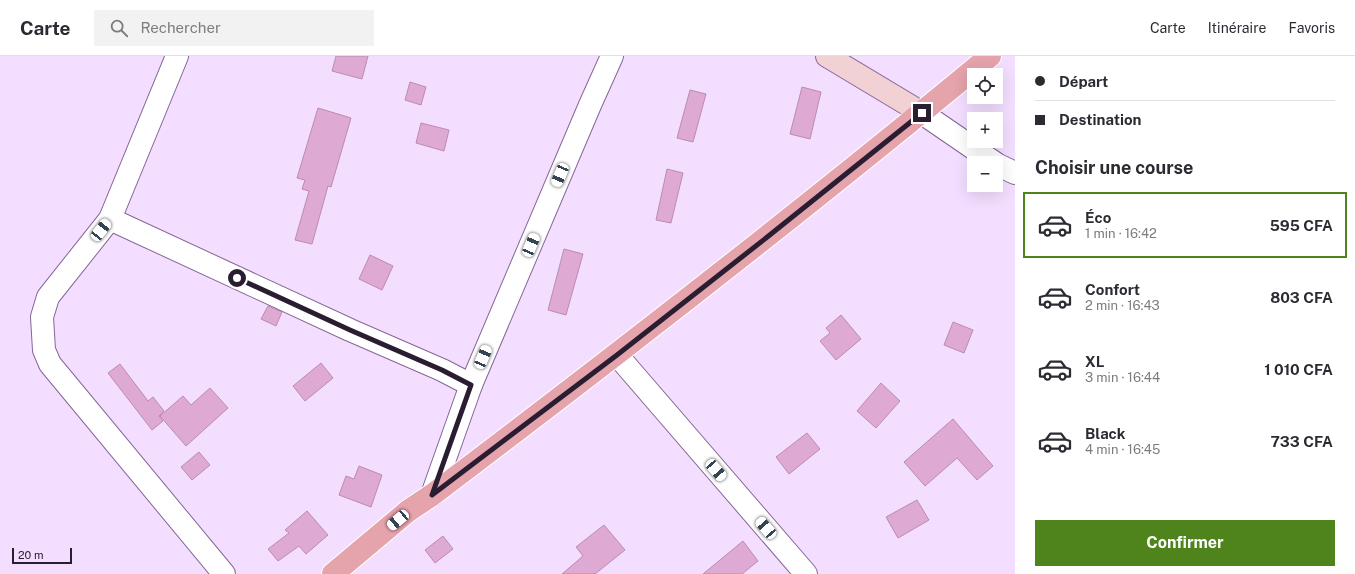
<!DOCTYPE html>
<html lang="fr">
<head>
<meta charset="utf-8">
<style>
	:root { --surface:#fff; --page:#f2f2f3; --text:#2b2b33; --muted:#7c7c81; --line:#e1e1e2; --accent:#4e841b }
	body { margin:0; font-family:"Public Sans",sans-serif; background:var(--page); color:var(--text); height:100vh; display:flex; flex-direction:column; font-size:15px; white-space:nowrap }
	* { box-sizing:border-box; margin:0 }
	p { font-size:13px; color:var(--muted) }
	.icon { flex:none; width:22px; height:22px; fill:none; stroke:currentColor; stroke-width:2; stroke-linecap:round; stroke-linejoin:round }
	.map { position:relative; flex:1; overflow:hidden }
	.drawer { display:flex; flex-direction:column; background:var(--surface); width:340px }
	.drawer>* { flex:none }
	.guide { display:grid; align-content:center; height:88px; padding:0 20px; background:var(--surface) }
	.fabs { position:absolute; left:967px; top:12px; display:grid; gap:8px }
	.fabs a { display:grid; place-items:center; width:36px; height:36px; border-radius:0px; background:var(--surface); box-shadow:0 4px 16px #0002; font-size:20px }
	.scale { position:absolute; left:12px; bottom:10px; width:60px; box-sizing:border-box; padding-left:4px; border:2px solid #2a1d31; border-top:0; font-size:11px; line-height:14px; white-space:nowrap; color:#2a1d31; -webkit-text-stroke:3px #f3deff; paint-order:stroke }
	.end { position:absolute; width:18px; height:18px; margin:-9px; border:5px solid #2a1d31; background:#fff; box-shadow:0 0 0 2px #fff }
	.from { border-radius:50% }
	.car { position:absolute; width:12px; height:24px; margin:-12px -6px; border-radius:5px; box-shadow:0 0 3px 1px #0007; background:linear-gradient(#fff 24%,#345 0 40%,#fff 0 76%,#345 0 86%,#fff 0) }
	.guide b { display:flex; align-items:center; gap:14px; height:38px; font-size:15px }
	.guide b+b { border-top:1px solid var(--line) }
	.guide i { width:10px; height:10px; background:var(--text) }
	ul { padding:0; list-style:none }
	li { display:flex; align-items:center; gap:12px; height:66px; margin:0 8px 6px; padding:0 12px; border:2px solid transparent; border-radius:0px }
	li div { flex:1 }
	li b { display:block; font-size:15px }
	li em { font-style:normal; font-weight:700 }
	li.current { border-color:var(--accent) }
	li>.icon { width:36px; height:36px; stroke-width:1.5 }
	h2 { padding:0 20px; font-size:18px; line-height:48px }
	.action { display:flex; gap:8px; margin-top:auto; padding:8px 20px }
	.action a { flex:1; height:46px; border-radius:0px; background:var(--accent); color:#fff; font-size:16px; font-weight:700; line-height:46px; text-align:center }
	header { display:flex; align-items:center; gap:24px; box-sizing:border-box; height:56px; padding:0 20px; background:var(--surface); border-bottom:1px solid var(--line) }
	header strong { font-size:19px }
	nav { display:flex; gap:22px; margin-inline-start:auto; font-size:14px }
	.search { width:280px; height:36px; background:var(--page); display:flex; align-items:center; gap:10px; box-sizing:border-box; padding:0 14px; border-radius:0px; color:var(--muted); font-size:15px }
	main { display:flex; flex:1; min-height:0 }
	.map>svg:first-child { display:block }
</style>
</head>
<body>
<header>
<strong>Carte</strong>
<div class="search"><svg class="icon" aria-label="search" viewBox="0 0 24 24"><circle cx="10" cy="10" r="6"/><path d="M15 15l6 6"/></svg>Rechercher</div>
<nav><a>Carte</a><a>Itinéraire</a><a>Favoris</a></nav>
</header>
<main>
<div class="map">
<svg width="1015" height="518" viewBox="0 0 1015 518">
	<rect width="100%" height="100%" fill="#f3deff"/>
	<g fill="#deaad4" stroke="#bc8ab2">
		<path d="M336,0H368L362,23L332,15Z"/>
		<path d="M410,26L426,31L421,49L405,44Z"/>
		<path d="M802,31L821,36L810,83L790,78Z"/>
		<path d="M690,34L706,38L693,86L677,82Z"/>
		<path d="M318,52L351,62L331,131L328,130L312,188L295,184L309,135L302,133L305,124L297,122Z"/>
		<path d="M421,67L449,74L444,95L416,87Z"/>
		<path d="M667,113L683,117L671,167L656,164Z"/>
		<path d="M564,193L583,198L566,259L548,254Z"/>
		<path d="M370,199L393,210L382,234L359,223Z"/>
		<path d="M268,250L282,256L276,270L261,263Z"/>
		<path d="M841,259L861,283L836,304L820,285L830,277L826,272Z"/>
		<path d="M953,266L973,274L964,297L944,289Z"/>
		<path d="M321,307L333,322L305,345L293,330Z"/>
		<path d="M120,308L148,345L153,341L164,355L159,360L163,365L152,374L108,317Z"/>
		<path d="M881,327L900,345L876,372L857,355Z"/>
		<path d="M210,332L228,352L186,390L160,360L183,340L191,349Z"/>
		<path d="M953,363L993,410L977,424L957,402L925,430L904,406Z"/>
		<path d="M807,377L820,393L789,418L776,401Z"/>
		<path d="M199,396L210,409L192,424L181,411Z"/>
		<path d="M359,410L382,419L371,451L339,439L346,420L354,423Z"/>
		<path d="M917,444L929,464L898,482L886,461Z"/>
		<path d="M307,455L328,479L306,498L299,490L278,505L268,493L289,477L285,474Z"/>
		<path d="M604,469L625,494L595,518H562L583,500L576,491Z"/>
		<path d="M443,480L453,493L435,507L425,494Z"/>
		<path d="M743,485L758,505L742,518H703Z"/>
	</g>
	<g fill="none" stroke-linecap="round" stroke-linejoin="round">
		<defs>
			<g id="street">
				<path d="M177,0L110,163L48,241L42,261L44,294L50,308L224,518"/>
				<path d="M922,57L995,107"/>
				<path d="M996,108L1015,117"/>
				<path d="M110,163L350,274L442,314L471,329"/>
				<path d="M617,299L806,518"/>
				<path d="M432,439L471,329L590,49L612,0"/>
			</g>
			<path id="secondary" d="M827,0L922,57"/>
			<path id="primary" d="M333,518L408,455L432,439C621,296 808,151 990,0"/>
		</defs>
		<use href="#street" stroke="#866697" stroke-width="24"/>
		<use href="#secondary" stroke="#866697" stroke-width="24"/>
		<use href="#primary" stroke="#fff" stroke-width="24"/>
		<use href="#street" stroke="#fff" stroke-width="22"/>
		<use href="#secondary" stroke="#f2d1d5" stroke-width="22"/>
		<use href="#primary" stroke="#e5a3ac" stroke-width="22"/>
	</g>
	<g fill="none" stroke-linecap="round" stroke-linejoin="round">
		<path stroke="#2a1d31" stroke-width="5" d="M237,222L350,274L442,314L471,329L432,439L617,299L766,182L922,57"/>
	</g>
</svg>
<div class="fabs">
<a><svg class="icon" aria-label="locate" viewBox="0 0 24 24"><circle cx="12" cy="12" r="6"/><path d="M12 2v4M12 18v4M2 12h4M18 12h4"/></svg></a>
<a>+</a>
<a>−</a>
</div>
<div class="scale">20 m</div>
<i class="end from" style="left:237px;top:222px"></i>
<i class="end" style="left:922px;top:57px"></i>
<i class="car" style="left:560px;top:119px;rotate:203deg"></i>
<i class="car" style="left:101px;top:174px;rotate:38deg"></i>
<i class="car" style="left:531px;top:189px;rotate:23deg"></i>
<i class="car" style="left:483px;top:301px;rotate:23deg"></i>
<i class="car" style="left:716px;top:414px;rotate:139deg"></i>
<i class="car" style="left:398px;top:464px;rotate:230deg"></i>
<i class="car" style="left:766px;top:472px;rotate:319deg"></i>
</div>
<section class="drawer">
<div class="guide">
<b><i class="from"></i>Départ</b>
<b><i></i>Destination</b>
</div>
<h2>Choisir une course</h2>
<ul>
<li class="current"><svg class="icon" aria-label="car" viewBox="0 0 24 24"><path d="M5 17H2v-5l4-1 3-4h7l3 4 3 1v5h-3M9 17h6M6 11h13"/><circle cx="7" cy="17" r="2"/><circle cx="17" cy="17" r="2"/></svg><div><b>Éco</b><p>1 min · 16:42</p></div><em>595 CFA</em></li>
<li><svg class="icon" aria-label="car" viewBox="0 0 24 24"><path d="M5 17H2v-5l4-1 3-4h7l3 4 3 1v5h-3M9 17h6M6 11h13"/><circle cx="7" cy="17" r="2"/><circle cx="17" cy="17" r="2"/></svg><div><b>Confort</b><p>2 min · 16:43</p></div><em>803 CFA</em></li>
<li><svg class="icon" aria-label="car" viewBox="0 0 24 24"><path d="M5 17H2v-5l4-1 3-4h7l3 4 3 1v5h-3M9 17h6M6 11h13"/><circle cx="7" cy="17" r="2"/><circle cx="17" cy="17" r="2"/></svg><div><b>XL</b><p>3 min · 16:44</p></div><em>1 010 CFA</em></li>
<li><svg class="icon" aria-label="car" viewBox="0 0 24 24"><path d="M5 17H2v-5l4-1 3-4h7l3 4 3 1v5h-3M9 17h6M6 11h13"/><circle cx="7" cy="17" r="2"/><circle cx="17" cy="17" r="2"/></svg><div><b>Black</b><p>4 min · 16:45</p></div><em>733 CFA</em></li>
</ul>
<div class="action"><a>Confirmer</a></div>
</section>
</main>
</body>
</html>
